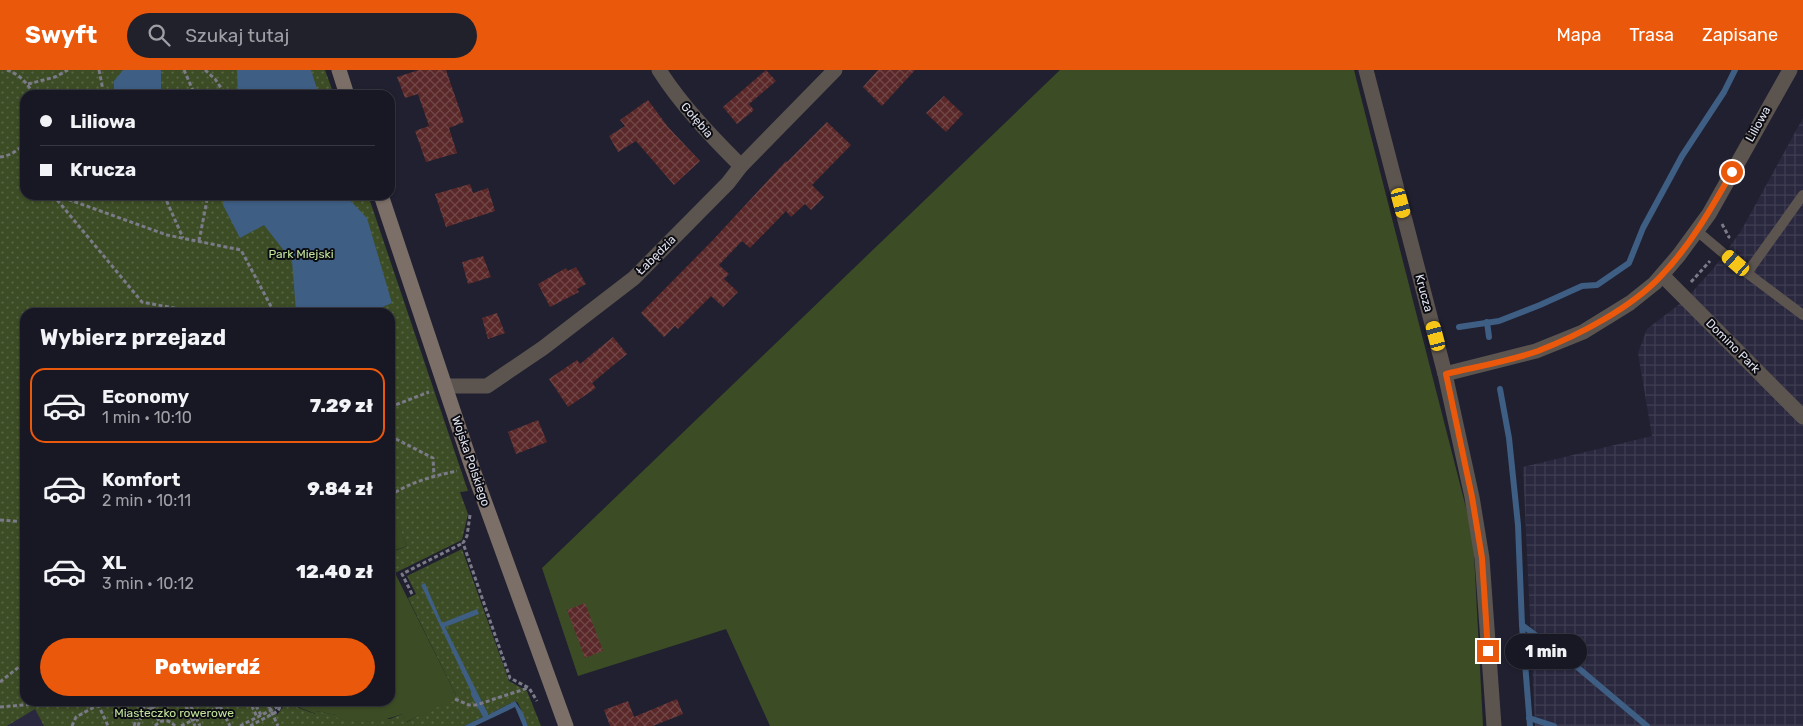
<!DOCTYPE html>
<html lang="pl">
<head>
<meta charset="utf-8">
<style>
	:root { --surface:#181824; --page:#21212c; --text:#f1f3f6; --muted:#9fa0a6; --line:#363741; --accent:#ea580c }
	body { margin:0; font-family:Rubik,sans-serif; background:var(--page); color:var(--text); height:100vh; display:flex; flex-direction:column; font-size:19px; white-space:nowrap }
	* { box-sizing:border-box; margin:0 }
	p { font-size:16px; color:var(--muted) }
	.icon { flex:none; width:28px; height:28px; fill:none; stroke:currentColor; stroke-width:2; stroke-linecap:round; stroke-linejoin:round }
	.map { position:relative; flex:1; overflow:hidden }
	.panel { position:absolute; left:20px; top:238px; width:375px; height:398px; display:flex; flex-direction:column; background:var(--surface); border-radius:15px; box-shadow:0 1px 4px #0004,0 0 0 1px var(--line) }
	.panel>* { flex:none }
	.guide { position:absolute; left:20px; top:20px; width:375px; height:110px; border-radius:15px; box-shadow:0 1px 4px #0004,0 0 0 1px var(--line); display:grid; align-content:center; height:110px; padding:0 20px; background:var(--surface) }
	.end { position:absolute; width:22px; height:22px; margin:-11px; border:6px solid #ea580c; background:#fff; box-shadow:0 0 0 2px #fff }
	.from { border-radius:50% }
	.bubble { position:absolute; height:35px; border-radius:18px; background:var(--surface); box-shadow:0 1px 4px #0004,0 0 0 1px var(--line); font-size:16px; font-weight:800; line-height:35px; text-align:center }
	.car { position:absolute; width:15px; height:30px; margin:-15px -8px; border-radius:6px; box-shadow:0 0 4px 1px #0007; background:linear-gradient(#f5c518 24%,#345 0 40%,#f5c518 0 76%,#345 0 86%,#f5c518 0) }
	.guide b { display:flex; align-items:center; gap:18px; height:48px; font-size:19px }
	.guide b+b { border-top:1px solid var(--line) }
	.guide i { width:12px; height:12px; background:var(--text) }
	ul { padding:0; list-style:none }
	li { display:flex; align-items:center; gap:15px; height:75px; margin:0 10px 8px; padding:0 10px; border:2px solid transparent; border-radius:15px }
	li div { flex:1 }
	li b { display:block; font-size:19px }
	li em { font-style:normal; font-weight:800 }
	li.current { border-color:var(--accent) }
	li>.icon { width:45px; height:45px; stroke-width:1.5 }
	h2 { padding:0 20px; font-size:22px; line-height:60px }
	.action { display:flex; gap:10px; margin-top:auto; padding:10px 20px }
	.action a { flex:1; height:58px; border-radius:30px; background:var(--accent); color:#fff; font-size:20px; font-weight:800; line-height:58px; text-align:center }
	header { display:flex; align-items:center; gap:30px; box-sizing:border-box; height:70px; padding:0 25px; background:var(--accent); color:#fff }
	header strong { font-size:24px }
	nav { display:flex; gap:28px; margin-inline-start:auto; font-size:18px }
	.search { width:350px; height:45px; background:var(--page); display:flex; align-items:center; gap:12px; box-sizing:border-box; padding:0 18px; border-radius:28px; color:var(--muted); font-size:19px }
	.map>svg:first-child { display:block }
</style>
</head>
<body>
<header>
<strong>Swyft</strong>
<div class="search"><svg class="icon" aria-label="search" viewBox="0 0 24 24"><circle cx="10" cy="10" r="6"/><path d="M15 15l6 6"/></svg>Szukaj tutaj</div>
<nav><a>Mapa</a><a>Trasa</a><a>Zapisane</a></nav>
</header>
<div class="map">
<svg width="1803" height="656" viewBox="0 0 1803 656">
	<defs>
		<pattern id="industrial-grid" width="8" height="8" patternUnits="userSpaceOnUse" patternTransform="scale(1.25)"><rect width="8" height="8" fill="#29283e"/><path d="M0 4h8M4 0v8" fill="none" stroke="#3e3d51"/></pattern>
		<pattern id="grass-dots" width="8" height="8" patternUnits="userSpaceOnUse" patternTransform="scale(1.25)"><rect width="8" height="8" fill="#3c4c25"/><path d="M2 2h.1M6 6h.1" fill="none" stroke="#586645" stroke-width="1.8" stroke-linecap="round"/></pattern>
		<pattern id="building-cross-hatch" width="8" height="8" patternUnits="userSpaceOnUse" patternTransform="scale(1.25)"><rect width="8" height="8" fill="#5a2828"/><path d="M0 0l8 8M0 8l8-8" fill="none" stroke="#724748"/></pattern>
	</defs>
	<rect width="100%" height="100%" fill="#202030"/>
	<path fill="#29283e" d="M35,638L44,656H7Z"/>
	<path fill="url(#industrial-grid)" d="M1803,48V656H1535L1523,397L1652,366L1638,283L1647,259L1685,230L1713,199L1741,161Z"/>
	<path fill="url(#grass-dots)" d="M0,0H325L334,25H25V125H368L468,421L460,422L468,444L462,470L395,503L390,500V483L407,476L399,457L390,460V242H25V630H277L273,637L277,645L286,633L315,644L316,641L337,645L390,649L402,644L407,652L456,625L408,528L416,524L407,506L462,479L509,611L527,621L541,656H528L518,633L515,631L488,645L483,636L478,638L483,647L464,656H44L35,639L7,656H0Z"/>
	<g fill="#3c4c25">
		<path d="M1060,0H1354L1473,465L1483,656H770L726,559L578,606L542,498Z"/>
		<path d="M399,456L407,476L393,481L390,473V460Z"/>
		<path d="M390,500L395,503L456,625L455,629L406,652L402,644C381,652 358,655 337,648L336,645L316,641V644L281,630H390Z"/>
	</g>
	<g fill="#3e5e84">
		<path d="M123,0H161V25H114V11Z"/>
		<path d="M237,0H311L319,25H238Z"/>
		<path d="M224,125H345L367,148L392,233L371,242H296L292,191L264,155L240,168L223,135Z"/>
		<path d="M425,513L442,553L477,539L479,544L445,557L481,630L476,632L421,515Z"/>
		<path d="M515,631L523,643L528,656H523L515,637L475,656H464L483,647L478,638L483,635L488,645Z"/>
	</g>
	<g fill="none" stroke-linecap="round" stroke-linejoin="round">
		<g stroke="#3e5e84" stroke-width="6">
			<path d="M1487,252L1489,267"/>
			<path d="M1459,257L1499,251L1540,235L1582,216L1597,215L1629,193L1643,158L1682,86L1724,22L1735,0"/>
			<path d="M1500,319L1509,368L1518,455L1522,555L1576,596L1647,656"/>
			<path d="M1522,555L1530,656"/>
			<path d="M474,624L485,644"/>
			<path d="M1529,648L1554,656"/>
		</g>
	</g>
	<g fill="url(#building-cross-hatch)">
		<path d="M419,0H446L464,52L449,58L457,83L426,92L415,61L429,56L418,24L405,28L397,7Z"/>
		<path d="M766,0L776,11L749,34L754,40L737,54L723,37Z"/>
		<path d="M878,0H915L882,36L863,17Z"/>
		<path d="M944,26L963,44L946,62L926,43Z"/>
		<path d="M648,30L668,57L700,91L674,115L636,71L618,82L609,66L625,56L620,50Z"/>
		<path d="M827,52L851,75L812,115L824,127L811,140L805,134L791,147L786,141L750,178L742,171L719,195L729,204L724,209L738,222L723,237L711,226L678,259L675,256L664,267L641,243L712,171L786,91L787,92Z"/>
		<path d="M470,114L473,123L488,118L495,141L446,157L435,124Z"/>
		<path d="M483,186L491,207L468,214L462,192Z"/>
		<path d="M576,197L586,214L577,219L579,222L550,237L538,214L566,198L568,201Z"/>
		<path d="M497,243L505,263L488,269L482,248Z"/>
		<path d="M613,267L627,284L592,313L596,318L568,337L549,309L577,290L580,294Z"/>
		<path d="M538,350L547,372L516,384L508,362Z"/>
		<path d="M585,533L603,581L585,588L567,540Z"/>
		<path d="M677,629L683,644L653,656H610L604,640L628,631L634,647Z"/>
	</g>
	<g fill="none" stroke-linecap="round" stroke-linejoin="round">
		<g stroke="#7a7a88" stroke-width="3" stroke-dasharray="4 2.5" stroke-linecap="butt">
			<path d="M7,0C19,4 29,14 33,25"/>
			<path d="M99,0L104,25"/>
			<path d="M184,0L195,25"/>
			<path d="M205,0L215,9L226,25"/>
			<path d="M28,14L55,7L68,0"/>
			<path d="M20,79L25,86"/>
			<path d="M0,87C10,86 19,80 25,73"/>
			<path d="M53,125L142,232L195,242"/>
			<path d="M56,125L167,165L241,180L274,242"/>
			<path d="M164,125L183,168"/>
			<path d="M1722,154L1729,167L1728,168"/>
			<path d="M199,171L208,125"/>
			<path d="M1691,212L1710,191"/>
			<path d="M390,337L429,322"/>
			<path d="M390,366L433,388L434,406"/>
			<path d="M390,426C409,412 434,406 457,401"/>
			<path d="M470,445L467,466L463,473L510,608L529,618L537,631"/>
			<path d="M0,450L25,452"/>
			<path d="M412,524L402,504L463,473"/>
			<path d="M0,612L25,592"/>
			<path d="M455,629L469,635H476L528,618"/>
			<path d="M148,630L159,651"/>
			<path d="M183,630L195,656"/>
			<path d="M188,630L200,656"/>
			<path d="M217,630L230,656"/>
			<path d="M249,630L257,647"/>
			<path d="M253,630L262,647"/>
			<path d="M266,630L278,656"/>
			<path d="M98,634L108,656"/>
			<path d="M0,637L83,630"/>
			<path d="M72,656L76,647L107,630"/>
			<path d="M134,656L140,639L159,630"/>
			<path d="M138,656L143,642L168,630"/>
			<path d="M155,656C161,649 169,649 175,656"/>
			<path d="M181,656L232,630"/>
			<path d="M240,656L277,637L280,630"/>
			<path d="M250,656L278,641L283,631"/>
		</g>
		<g stroke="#5c544f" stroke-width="10">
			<path d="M1697,161L1747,203L1803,245"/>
			<path d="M1747,203L1803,125"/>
		</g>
		<g stroke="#5c544f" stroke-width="15">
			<path d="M659,0C682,36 711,66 741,96"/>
			<path d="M1366,0L1445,304L1472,427L1482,488L1494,656"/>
			<path d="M1662,205L1803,347"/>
			<path d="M1445,304L1536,281L1583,262L1630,233L1655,213L1679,185L1709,144L1790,0"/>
			<path d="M445,316H487L543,278L634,208L728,113L741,96L835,0"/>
		</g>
		<g stroke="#7c6f68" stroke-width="15">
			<path d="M339,0L347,25"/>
			<path d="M381,125L472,397L566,656"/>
		</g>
	</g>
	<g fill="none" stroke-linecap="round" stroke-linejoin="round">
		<path stroke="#ea580c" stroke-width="6" d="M1488,581L1482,488L1472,427L1446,304C1475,297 1509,291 1538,281C1579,265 1631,238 1661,206C1690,176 1711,139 1732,102"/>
	</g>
	<g text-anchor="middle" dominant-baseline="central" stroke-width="4" stroke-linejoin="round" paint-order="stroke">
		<g font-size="12" fill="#e3e3ee" stroke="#0b0b12">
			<text transform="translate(697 50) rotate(49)">Gołębia</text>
			<text transform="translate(1758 54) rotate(-61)">Liliowa</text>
			<text transform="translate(656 185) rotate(-45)">Łabędzia</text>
			<text transform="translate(1424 223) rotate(75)">Krucza</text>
			<text transform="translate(1733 276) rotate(45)">Domino Park</text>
			<text transform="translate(471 391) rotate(71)">Wojska Polskiego</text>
		</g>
		<g font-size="12" fill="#c2e399" stroke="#0b0b12">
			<text x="301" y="184">Park Miejski</text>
			<text x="174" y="643">Miasteczko rowerowe</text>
		</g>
	</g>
</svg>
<i class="end from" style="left:1732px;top:102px"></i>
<i class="end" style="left:1488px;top:581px"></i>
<div class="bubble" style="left:1505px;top:564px;width:82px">1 min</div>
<i class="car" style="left:1401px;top:133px;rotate:165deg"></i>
<i class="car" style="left:1736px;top:193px;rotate:311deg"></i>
<i class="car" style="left:1436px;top:266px;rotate:345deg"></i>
<div class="guide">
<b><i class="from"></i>Liliowa</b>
<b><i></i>Krucza</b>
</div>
<section class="panel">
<h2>Wybierz przejazd</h2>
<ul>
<li class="current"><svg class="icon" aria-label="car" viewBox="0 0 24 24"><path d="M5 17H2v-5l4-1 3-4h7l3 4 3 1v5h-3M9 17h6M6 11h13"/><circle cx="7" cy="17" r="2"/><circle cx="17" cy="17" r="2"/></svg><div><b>Economy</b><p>1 min · 10:10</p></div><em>7.29 zł</em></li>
<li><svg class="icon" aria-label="car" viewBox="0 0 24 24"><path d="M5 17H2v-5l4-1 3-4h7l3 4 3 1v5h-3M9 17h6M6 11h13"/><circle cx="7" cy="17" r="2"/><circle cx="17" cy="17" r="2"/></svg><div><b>Komfort</b><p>2 min · 10:11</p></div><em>9.84 zł</em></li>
<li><svg class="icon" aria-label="car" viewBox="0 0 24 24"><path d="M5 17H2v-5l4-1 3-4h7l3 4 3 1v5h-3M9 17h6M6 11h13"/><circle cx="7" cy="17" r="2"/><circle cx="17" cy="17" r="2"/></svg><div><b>XL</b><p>3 min · 10:12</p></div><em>12.40 zł</em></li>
</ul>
<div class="action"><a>Potwierdź</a></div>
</section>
</div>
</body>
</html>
